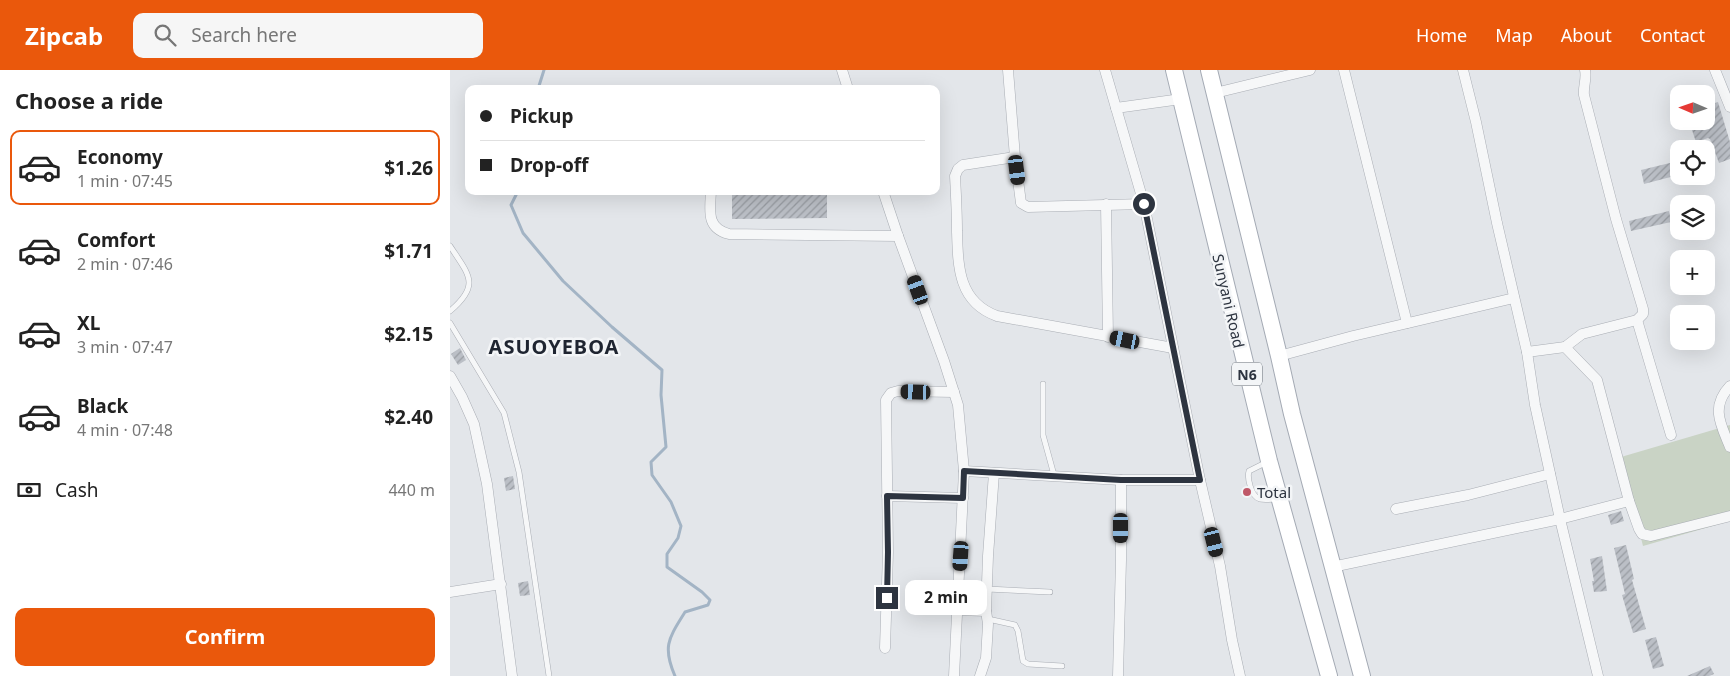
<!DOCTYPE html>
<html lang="en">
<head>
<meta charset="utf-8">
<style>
	:root { --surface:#fff; --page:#f6f6f6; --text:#222; --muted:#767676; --line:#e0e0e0; --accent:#ea580c }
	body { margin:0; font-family:"Noto Sans",sans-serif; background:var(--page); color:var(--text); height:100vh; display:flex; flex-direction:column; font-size:19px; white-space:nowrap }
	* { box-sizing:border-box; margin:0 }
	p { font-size:16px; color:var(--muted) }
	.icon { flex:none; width:28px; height:28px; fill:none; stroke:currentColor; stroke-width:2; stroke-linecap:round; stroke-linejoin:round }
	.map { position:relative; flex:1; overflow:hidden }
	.details { display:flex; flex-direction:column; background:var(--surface); width:450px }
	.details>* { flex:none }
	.hud { position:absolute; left:15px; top:15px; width:475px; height:110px; border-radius:10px; box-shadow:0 5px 20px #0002; display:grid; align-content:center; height:110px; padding:0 15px; background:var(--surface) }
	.needle { width:32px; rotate:272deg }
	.buttons { position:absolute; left:1220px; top:15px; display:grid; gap:10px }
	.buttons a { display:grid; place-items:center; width:45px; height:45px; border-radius:10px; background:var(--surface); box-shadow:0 5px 20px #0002; font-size:25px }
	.end { position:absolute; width:22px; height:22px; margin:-11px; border:6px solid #2d3440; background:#fff; box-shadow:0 0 0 2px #fff }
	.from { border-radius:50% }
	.bubble { position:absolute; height:35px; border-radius:10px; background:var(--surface); box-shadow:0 5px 20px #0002; font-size:16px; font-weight:700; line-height:35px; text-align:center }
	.car { position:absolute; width:15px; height:30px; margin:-15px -8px; border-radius:6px; box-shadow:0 0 4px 1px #0007; background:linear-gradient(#222 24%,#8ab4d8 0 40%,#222 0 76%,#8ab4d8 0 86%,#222 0) }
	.hud b { display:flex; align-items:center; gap:18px; height:48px; font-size:19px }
	.hud b+b { border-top:1px solid var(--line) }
	.hud i { width:12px; height:12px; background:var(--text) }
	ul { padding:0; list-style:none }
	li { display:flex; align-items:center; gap:15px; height:75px; margin:0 10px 8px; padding:0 5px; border:2px solid transparent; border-radius:10px }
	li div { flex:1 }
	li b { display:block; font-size:19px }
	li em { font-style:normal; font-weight:700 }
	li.on { border-color:var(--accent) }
	li>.icon { width:45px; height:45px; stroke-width:1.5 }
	h2 { padding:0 15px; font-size:22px; line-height:60px }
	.pay { display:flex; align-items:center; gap:12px; height:55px; padding:0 15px; font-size:19px }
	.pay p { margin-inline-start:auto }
	.action { display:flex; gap:10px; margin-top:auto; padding:10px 15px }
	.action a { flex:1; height:58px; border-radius:10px; background:var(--accent); color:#fff; font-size:20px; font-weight:700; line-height:58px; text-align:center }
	header { display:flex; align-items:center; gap:30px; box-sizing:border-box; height:70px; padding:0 25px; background:var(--accent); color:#fff }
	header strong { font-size:24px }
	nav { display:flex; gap:28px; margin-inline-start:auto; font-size:18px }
	.search { width:350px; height:45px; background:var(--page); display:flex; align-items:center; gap:12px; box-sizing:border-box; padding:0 18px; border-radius:10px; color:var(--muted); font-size:19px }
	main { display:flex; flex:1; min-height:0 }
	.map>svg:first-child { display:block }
</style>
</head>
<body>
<header>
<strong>Zipcab</strong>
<div class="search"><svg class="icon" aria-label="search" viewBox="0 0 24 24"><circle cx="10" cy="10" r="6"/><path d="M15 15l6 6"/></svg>Search here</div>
<nav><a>Home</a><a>Map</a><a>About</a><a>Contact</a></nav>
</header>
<main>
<section class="details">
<h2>Choose a ride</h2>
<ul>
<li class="on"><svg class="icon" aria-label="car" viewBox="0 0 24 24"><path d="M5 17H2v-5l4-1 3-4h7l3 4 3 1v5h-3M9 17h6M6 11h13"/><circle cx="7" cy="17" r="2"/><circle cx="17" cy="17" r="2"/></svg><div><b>Economy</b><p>1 min · 07:45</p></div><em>$1.26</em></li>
<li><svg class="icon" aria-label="car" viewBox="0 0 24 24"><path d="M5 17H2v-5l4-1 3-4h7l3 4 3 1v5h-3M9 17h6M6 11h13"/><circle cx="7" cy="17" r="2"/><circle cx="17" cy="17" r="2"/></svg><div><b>Comfort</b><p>2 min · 07:46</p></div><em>$1.71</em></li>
<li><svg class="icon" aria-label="car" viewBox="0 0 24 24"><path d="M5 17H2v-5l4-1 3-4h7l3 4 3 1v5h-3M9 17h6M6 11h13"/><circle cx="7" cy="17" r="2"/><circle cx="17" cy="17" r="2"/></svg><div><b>XL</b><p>3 min · 07:47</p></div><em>$2.15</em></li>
<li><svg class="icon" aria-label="car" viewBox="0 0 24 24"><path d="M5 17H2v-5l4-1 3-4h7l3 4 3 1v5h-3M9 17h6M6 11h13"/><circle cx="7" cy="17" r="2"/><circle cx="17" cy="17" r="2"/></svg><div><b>Black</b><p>4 min · 07:48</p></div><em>$2.40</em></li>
</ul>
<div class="pay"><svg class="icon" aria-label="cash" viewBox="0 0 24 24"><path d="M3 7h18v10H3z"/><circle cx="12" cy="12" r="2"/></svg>Cash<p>440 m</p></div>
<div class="action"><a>Confirm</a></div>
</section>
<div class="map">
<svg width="1280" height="606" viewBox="0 0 1280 606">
	<defs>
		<pattern id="building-hatch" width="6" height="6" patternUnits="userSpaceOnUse" patternTransform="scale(1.25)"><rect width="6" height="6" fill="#bbbfc6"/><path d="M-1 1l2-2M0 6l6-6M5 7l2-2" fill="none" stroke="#989ca2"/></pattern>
	</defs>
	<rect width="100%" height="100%" fill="#e3e6ea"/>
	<path fill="#c9d3c5" d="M1280,355V451L1193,476L1171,387Z"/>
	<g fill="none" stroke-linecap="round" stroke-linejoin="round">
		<g stroke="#a3b4c5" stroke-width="3">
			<path d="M88,19L94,0"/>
			<path d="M68,121L61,135L73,163L113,211L162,257L212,300L211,325L216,377L201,392L202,405L221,432L231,456L228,468L217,484V497L252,522L260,530L258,535L235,542C219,568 212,576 225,606"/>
		</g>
	</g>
	<g fill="url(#building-hatch)">
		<path d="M1268,32L1280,72V89L1269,93L1260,69L1258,68L1246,72L1239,51H1256V36Z"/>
		<path d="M1224,92L1228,105L1194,114L1191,100Z"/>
		<path d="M282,121H377V148L282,149Z"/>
		<path d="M1219,141L1221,152L1181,161L1179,151Z"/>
		<path d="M10,278L16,290L8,295L1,284Z"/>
		<path d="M63,406L65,419L56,421L54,408Z"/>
		<path d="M1171,441L1174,451L1161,455L1158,445Z"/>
		<path d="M1176,475L1184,509L1182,510L1196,559L1183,563L1172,525L1175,524L1164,478Z"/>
		<path d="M1152,486L1157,521L1144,522L1142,511H1144L1140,489Z"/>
		<path d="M78,511L80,525L70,526L68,513Z"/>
		<path d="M1206,567L1214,596L1203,599L1195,570Z"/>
		<path d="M1260,596L1264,604L1259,606H1237Z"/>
	</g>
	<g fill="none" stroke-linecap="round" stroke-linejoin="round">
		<defs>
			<g id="service">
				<path d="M0,176C19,205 31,215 0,241"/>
				<path d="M0,253L54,343L69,402L99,606"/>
				<path d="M593,314V365L604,405"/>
				<path d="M817,392L799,401C797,408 801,427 810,429C815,430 822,429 826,429"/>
				<path d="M537,519L600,522"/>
				<path d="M538,549L565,555L568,561L573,591L578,594L612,596"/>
			</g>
			<g id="minor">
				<path d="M392,0L398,19"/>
				<path d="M558,0L565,87L571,133L578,137L694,134"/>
				<path d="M655,0L694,134L750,410L770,496L782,570L790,606"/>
				<path d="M894,0L957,253"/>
				<path d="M1013,0L1026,52L1047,153L1077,282L1085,335L1110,449L1148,606"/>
				<path d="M1265,0L1280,37"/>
				<path d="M765,23L860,0"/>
				<path d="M666,38L731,29"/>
				<path d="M565,87L513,95L508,99L505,106C506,125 507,143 507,161C508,196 508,232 547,246L723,278"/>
				<path d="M261,121C260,141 256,158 279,164L448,166"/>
				<path d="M433,121L448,166L494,291L508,335L514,401L504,606"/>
				<path d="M656,134L658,267"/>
				<path d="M1187,250L1221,365"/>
				<path d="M1115,277L1132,264L1187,250L1193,244V239L1166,149L1134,25C1133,16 1137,9 1135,0"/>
				<path d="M1077,282L1115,277L1147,310L1179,431L1189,459L1192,464L1201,466L1280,446"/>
				<path d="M829,286L903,266L1064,228"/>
				<path d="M0,306L12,327L24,354L37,414L62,606"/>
				<path d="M1280,316C1260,337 1271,355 1280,377"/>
				<path d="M514,401L671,410H750"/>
				<path d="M437,426L513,428"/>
				<path d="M946,439L1018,425L1100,404"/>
				<path d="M882,497L1110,449L1179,431"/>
				<path d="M0,522L51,514"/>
				<path d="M507,540L536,541"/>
				<path d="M435,578L438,482L436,330L441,323L448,321L504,322"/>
				<path d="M530,606L536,588L538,554L536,541L538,486L544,403"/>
				<path d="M668,606L671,490V410"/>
			</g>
			<g id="primary">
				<path d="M724,0L819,391L879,606"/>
				<path d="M759,0L829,286L842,344L912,606"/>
			</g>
		</defs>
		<use href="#service" stroke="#a9adb4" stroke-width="6"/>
		<use href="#minor" stroke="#a9adb4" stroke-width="11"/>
		<use href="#primary" stroke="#a4aab4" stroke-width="18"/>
		<use href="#service" stroke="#f6f7f8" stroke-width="5"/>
		<use href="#minor" stroke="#f6f7f8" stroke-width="10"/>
		<use href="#primary" stroke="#fff" stroke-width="16"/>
	</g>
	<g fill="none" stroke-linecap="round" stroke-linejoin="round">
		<path stroke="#2d3440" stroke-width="6" d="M437,528L438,482L437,426L513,428L514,401L671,410H750L694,134"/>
	</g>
	<circle fill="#bf5868" stroke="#f3f5f7" stroke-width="2" cx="797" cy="422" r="5"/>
	<g text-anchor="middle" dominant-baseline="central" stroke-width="5" stroke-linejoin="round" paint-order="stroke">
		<rect fill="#f3f5f7" stroke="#686e77" stroke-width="1" x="782" y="292.5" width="30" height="23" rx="4"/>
		<g font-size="14" font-weight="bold" fill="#2d3440">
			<text x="797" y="304">N6</text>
		</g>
		<g font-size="15" fill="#2d3440" stroke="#f3f5f7">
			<text transform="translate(779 231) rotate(77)">Sunyani Road</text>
		</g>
		<g font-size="15" fill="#2d3440" stroke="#f3f5f7" text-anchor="start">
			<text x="807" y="422">Total</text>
		</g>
		<g font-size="20" font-weight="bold" letter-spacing="1" fill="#1f2531" stroke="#f3f5f7">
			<text x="104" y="276">ASUOYEBOA</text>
		</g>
	</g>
</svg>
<div class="buttons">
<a><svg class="needle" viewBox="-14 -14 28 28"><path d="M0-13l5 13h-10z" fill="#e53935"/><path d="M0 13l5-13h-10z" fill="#767676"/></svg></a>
<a><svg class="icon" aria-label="locate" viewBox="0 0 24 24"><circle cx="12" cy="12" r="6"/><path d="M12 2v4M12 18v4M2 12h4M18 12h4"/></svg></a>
<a><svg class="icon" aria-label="layers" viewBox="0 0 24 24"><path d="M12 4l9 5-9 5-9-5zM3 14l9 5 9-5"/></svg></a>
<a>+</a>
<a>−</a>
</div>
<i class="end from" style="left:694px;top:134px"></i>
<i class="end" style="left:437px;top:528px"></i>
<div class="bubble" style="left:455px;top:510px;width:82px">2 min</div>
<i class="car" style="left:567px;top:100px;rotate:173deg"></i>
<i class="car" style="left:468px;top:220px;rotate:340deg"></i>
<i class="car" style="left:675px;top:270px;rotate:282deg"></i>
<i class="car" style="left:466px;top:322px;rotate:272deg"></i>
<i class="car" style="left:671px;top:458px;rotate:180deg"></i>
<i class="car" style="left:764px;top:472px;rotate:166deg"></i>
<i class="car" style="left:511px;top:486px;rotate:184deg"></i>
<div class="hud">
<b><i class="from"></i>Pickup</b>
<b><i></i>Drop-off</b>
</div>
</div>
</main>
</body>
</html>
